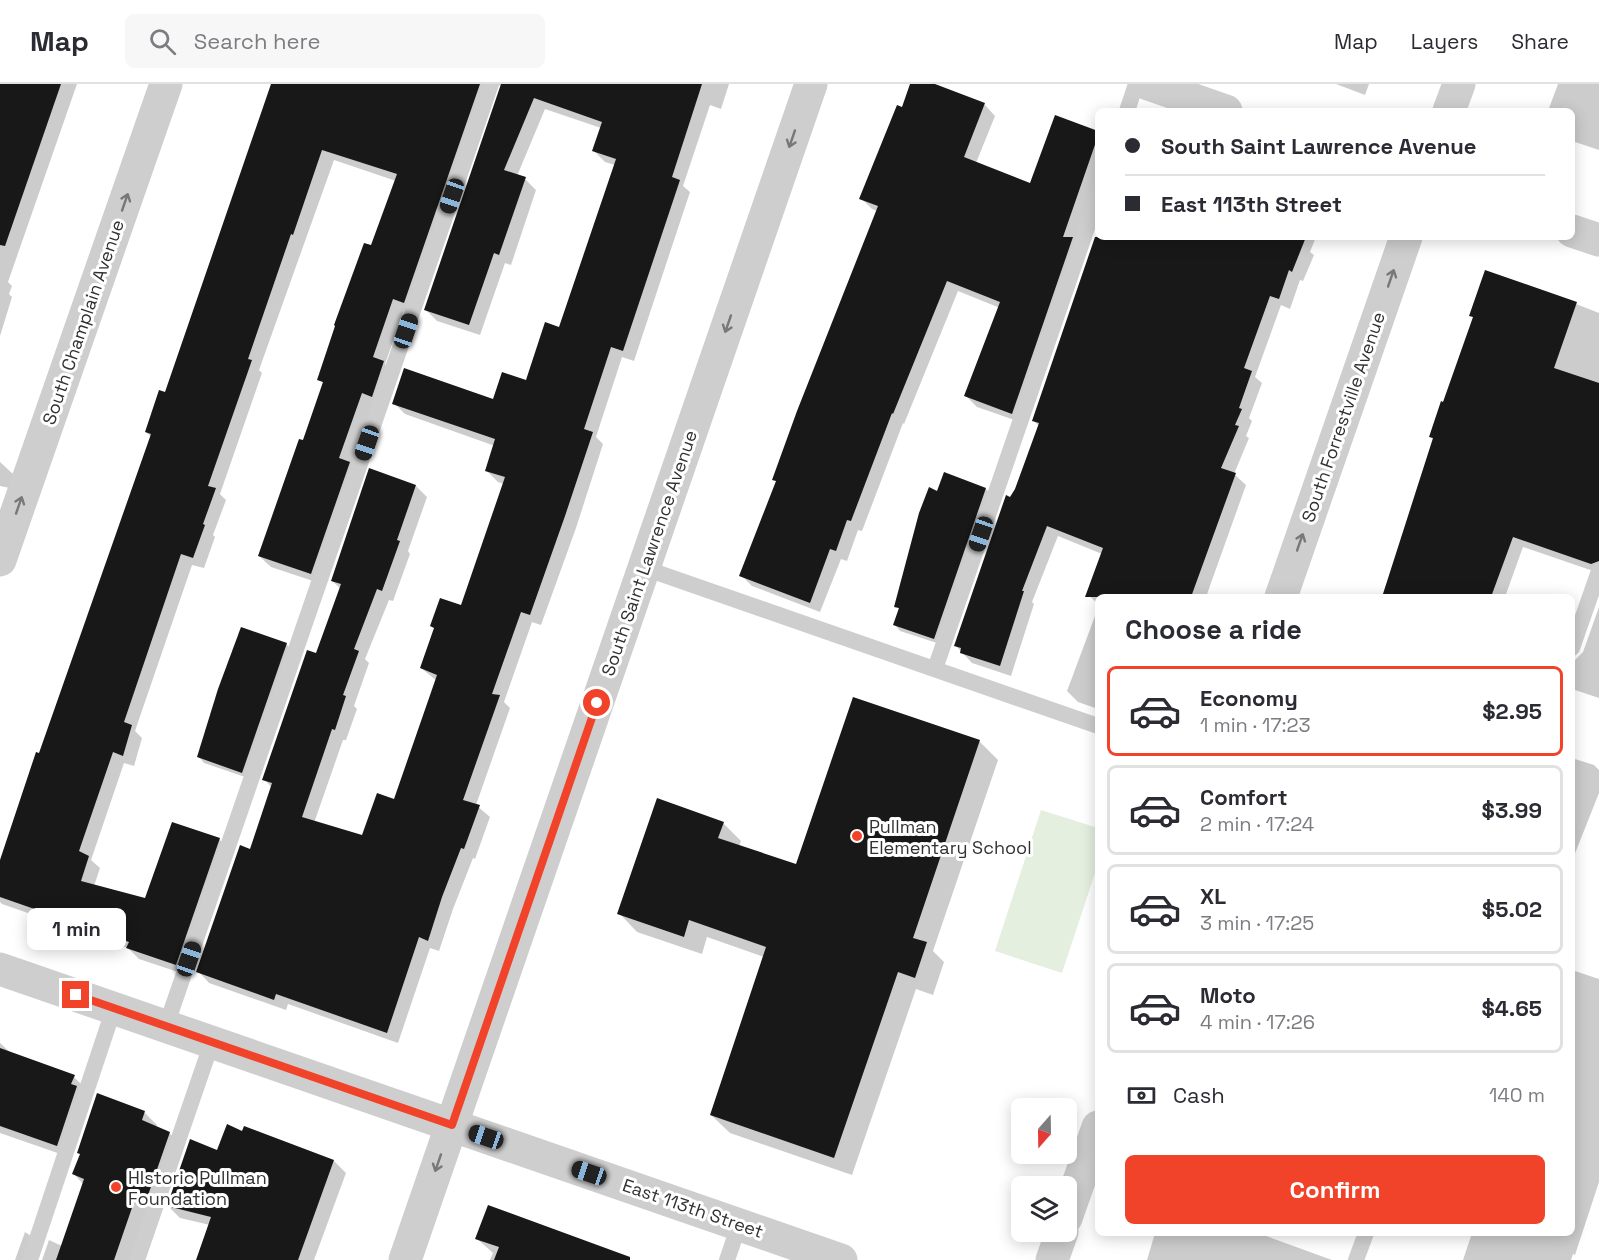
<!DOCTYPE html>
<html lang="en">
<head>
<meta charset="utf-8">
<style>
	:root { --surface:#fff; --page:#f7f7f7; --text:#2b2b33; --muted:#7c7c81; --line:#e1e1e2; --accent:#f1422a }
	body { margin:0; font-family:"Space Grotesk",sans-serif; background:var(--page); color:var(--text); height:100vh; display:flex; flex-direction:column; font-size:22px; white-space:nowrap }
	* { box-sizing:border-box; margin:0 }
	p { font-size:20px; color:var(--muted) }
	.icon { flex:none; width:33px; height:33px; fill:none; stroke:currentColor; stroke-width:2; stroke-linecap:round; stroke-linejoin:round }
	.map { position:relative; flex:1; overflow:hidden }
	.sheet { position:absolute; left:1095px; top:510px; width:480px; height:642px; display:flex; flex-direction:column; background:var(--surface); border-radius:9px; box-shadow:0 3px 15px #0003 }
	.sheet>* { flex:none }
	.hud { position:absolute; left:1095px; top:24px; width:480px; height:132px; border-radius:9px; box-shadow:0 3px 15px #0003; display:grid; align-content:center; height:132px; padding:0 30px; background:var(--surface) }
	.needle { width:39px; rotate:200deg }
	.fabs { position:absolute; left:1011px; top:1014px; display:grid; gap:12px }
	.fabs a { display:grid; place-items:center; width:66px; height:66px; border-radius:9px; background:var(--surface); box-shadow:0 3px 15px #0003; font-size:30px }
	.end { position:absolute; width:27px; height:27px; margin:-14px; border:8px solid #f1422a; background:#fff; box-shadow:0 0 0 3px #fff }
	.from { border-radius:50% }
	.bubble { position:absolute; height:42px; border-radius:9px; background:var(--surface); box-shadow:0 3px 15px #0003; font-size:20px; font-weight:600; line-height:42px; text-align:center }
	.car { position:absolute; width:18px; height:36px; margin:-18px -9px; border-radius:8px; box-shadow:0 0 4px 2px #0007; background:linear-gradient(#222 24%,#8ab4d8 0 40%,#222 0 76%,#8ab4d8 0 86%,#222 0) }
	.hud b { display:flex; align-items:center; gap:21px; height:57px; font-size:22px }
	.hud b+b { border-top:2px solid var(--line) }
	.hud i { width:15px; height:15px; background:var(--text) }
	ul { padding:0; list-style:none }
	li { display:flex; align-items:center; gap:18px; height:90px; margin:0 12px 9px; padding:0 18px; border:3px solid var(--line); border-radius:9px }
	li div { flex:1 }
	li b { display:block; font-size:22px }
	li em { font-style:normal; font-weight:600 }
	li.current { border-color:var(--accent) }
	li>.icon { width:54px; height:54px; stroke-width:1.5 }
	h2 { padding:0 30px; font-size:27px; line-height:72px }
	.pay { display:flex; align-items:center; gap:15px; height:66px; padding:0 30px; font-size:22px }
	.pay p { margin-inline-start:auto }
	.cta { display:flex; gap:12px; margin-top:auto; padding:12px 30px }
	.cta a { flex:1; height:69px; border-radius:9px; background:var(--accent); color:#fff; font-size:24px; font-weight:600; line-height:69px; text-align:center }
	header { display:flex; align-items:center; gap:36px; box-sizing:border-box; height:84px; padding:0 30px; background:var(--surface); border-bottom:2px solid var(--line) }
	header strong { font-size:28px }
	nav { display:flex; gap:33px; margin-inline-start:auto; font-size:21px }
	.search { width:420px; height:54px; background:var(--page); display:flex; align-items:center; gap:15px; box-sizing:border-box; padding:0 21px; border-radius:9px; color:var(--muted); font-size:22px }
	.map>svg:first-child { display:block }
</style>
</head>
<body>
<header>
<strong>Map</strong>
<div class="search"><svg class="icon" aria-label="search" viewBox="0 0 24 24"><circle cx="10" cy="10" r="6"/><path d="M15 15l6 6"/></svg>Search here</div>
<nav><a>Map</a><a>Layers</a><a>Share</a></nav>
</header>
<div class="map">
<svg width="1599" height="1176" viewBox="0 0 1599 1176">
	<rect width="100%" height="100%" fill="#fff"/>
	<path fill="#e4efdf" d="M1041,726L1098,744V780L1062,889L995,867Z"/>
	<g fill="#0003">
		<path d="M0,0H77L8,198L12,202L9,210L12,213L0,252Z"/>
		<path d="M273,0H502L495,4L415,229L404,226L385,280L395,290L322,500L271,483L259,472L324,300L319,295L372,163L396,97L334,76L259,286L262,289L220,410L226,416L213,451L215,453L204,484L192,481L135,647L142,654L134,682L124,679L91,776L100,784L94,802L146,815L219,755L230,767L187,891L139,875L128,864L2,820L0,818V781L40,671L151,353L146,348L166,310Z"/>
		<path d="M503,0H729L721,25L710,21L683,102L690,108L634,277L622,273L596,353L603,360L576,444L541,541L532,538L504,618L510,624L476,721L490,733L475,775L473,774L453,825L439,867L430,864L398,959L288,920L286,926L209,899L198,887L251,767L272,704L264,695L317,570L341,505L332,497L416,402L427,413L408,467L410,470L393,517L389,516L365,575L369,579L354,622L357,625L346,656H343L314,739L363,753L394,717L437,597L421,584L462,523L504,400L498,398L486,386L495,362L405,330L394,319L494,317L527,298L560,244L615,81L605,78L594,67L601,44L545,25L517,92L525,95L536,106L511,181L505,179L480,251L437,237L426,226Z"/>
		<path d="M912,0H931L985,21L995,32L976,79L1031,101L1098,50V121L1023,339L977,323L966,312L1000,224L958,207L904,340L903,339L862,447L858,446L847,477L841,475L820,528L752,502L741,491L777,398L774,395L877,127L872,125L861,114L903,24Z"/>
		<path d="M1336,0H1369L1365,11Z"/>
		<path d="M1558,0H1599V66L1572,57V27H1548Z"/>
		<path d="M1098,149V153H1316L1310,168L1314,171L1303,197L1300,196L1290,225L1281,221L1255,293L1262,299L1249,334L1252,337L1246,352L1249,354L1234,390L1246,401L1206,513H1098V521L1088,510L1102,470L1058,452L1032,518L1034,520L1011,592L972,579L956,562L1039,342L1033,336Z"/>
		<path d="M1576,220L1599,229V489L1523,463L1505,513H1384L1434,356L1430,352L1444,320L1474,235L1471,231Z"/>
		<path d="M0,378L13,390L10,404L0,402Z"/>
		<path d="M986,405L991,411L940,560L900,547L895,541L900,526L896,522L938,408Z"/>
		<path d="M1599,523V614L1572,605V575L1575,576L1583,568Z"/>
		<path d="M1098,524V625L1078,618L1067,607Z"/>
		<path d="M286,560L292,566L248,694L204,679L199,673Z"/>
		<path d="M854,615L980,658L998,676L933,867L944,878L933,911L916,905L852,1091L730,1049L711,1031L764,873L707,853L702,870L637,848L619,829L723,739L741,757L739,763L797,782Z"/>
		<path d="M1572,674L1594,681L1599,686V709L1572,777Z"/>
		<path d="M1572,886L1599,895V1098L1575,1171L1573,1170L1571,1176H1463L1472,1149H1572Z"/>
		<path d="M0,959L12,970L74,993L86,1005L69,1073L0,1049Z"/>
		<path d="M144,1028L157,1041L156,1043L169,1049L182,1061L130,1176H42L49,1156L62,1162L83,1100L74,1090Z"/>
		<path d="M218,1068L334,1077L346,1089L314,1176H197L210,1141L180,1134L168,1122Z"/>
		<path d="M25,1148L34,1154L27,1176H15Z"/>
		<path d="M1155,1149H1258L1332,1176H1147Z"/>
		<path d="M476,1154L616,1176H490L493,1169Z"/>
	</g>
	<g fill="#181818">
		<path d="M0,0H61L5,162L0,161Z"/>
		<path d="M271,0H480L404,219L393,215L373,273L384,277L372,313L362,309L339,374L350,378L311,490L258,472L299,355L303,356L323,298L317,296L335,242L334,241L364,159L371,161L397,90L322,66L293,151L291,150L248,275L252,276L208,402L216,404L203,440L205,441L193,474L181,470L124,638L132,641L123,672L113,668L79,767L89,772L81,797L145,814L172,738L220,754L176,881L126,864L129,858L0,813V776L36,668L39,669L151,350L145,348L159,306L165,308Z"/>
		<path d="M501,0H702L672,93L680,96L623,267L611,263L584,345L593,348L565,432L530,531L521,528L492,610L500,611L463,716L480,721L464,765L461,764L442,813L428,857L419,853L387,949L276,910L274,916L196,888L240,761L250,765L272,699L262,696L307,566L316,569L341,500L331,497L369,384L416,401L397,456L400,457L382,507L377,505L354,565L359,567L343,611L346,612L335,646L332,645L302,733L362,751L377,709L394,715L437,591L420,584L434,544L430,542L440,514L461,521L505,393L485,387L495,355L392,320L404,284L493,315L502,288L526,296L545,238L559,243L616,75L592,67L602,38L534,14L504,86L526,93L499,171L494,169L469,241L424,226Z"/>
		<path d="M910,0H935L985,19L964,73L1030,99L1055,31L1098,47V52L1063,153H1073L1012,330L964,312L1000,218L947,197L893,330L892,329L851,437L847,436L836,467L830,465L810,519L739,492L776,397L772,396L797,327L878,122L859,115L897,21L902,23Z"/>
		<path d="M1095,153H1306L1292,188L1289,186L1279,215L1270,212L1244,284L1252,287L1239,324L1242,325L1235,341L1239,342L1221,384L1236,389L1191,513H1085L1103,464L1047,442L1022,507H1024L1000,582L960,569L961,564L954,562L1006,411L1010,413L1015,405L1039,339L1032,337Z"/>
		<path d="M1485,186L1577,218L1554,284L1599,299V477L1591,480L1513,453L1491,513H1382L1433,354L1429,353L1441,317L1443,318L1473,233L1469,232Z"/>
		<path d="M944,388L986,404L934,555L893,541L899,524L894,523L919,429L929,403L937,407Z"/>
		<path d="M241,543L287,559L242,689L197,673L218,605Z"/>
		<path d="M853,613L980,656L913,854L927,858L915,894L898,888L834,1074L710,1031L766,863L689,836L684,853L617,830L657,714L724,738L718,754L796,780Z"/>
		<path d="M0,964L75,991L71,1000L77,1002L57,1062L0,1042Z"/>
		<path d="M97,1009L145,1027L142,1036L170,1048L146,1117L135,1115L114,1176H56L84,1095L72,1090L80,1070L77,1069Z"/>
		<path d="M227,1040L242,1047L244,1042L334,1076L298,1176H196L211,1133L167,1122L190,1055L217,1066Z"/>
		<path d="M488,1121L630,1173V1176H494L499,1163L475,1155Z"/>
	</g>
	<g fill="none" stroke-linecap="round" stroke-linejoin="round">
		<g stroke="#cecece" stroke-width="16">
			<path d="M1127,27L1136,0"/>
			<path d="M644,484L1098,642"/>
			<path d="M1572,564L1599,487"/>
			<path d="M935,585L1098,112"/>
			<path d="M166,942L491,0"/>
			<path d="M30,1176L114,924"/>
			<path d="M137,1176L212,958"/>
			<path d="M727,1176L739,1141"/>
			<path d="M1356,1176L1366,1149"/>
		</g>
		<g stroke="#cecece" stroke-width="33">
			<path d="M1148,0L1226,27"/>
			<path d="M1449,27L1459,0"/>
			<path d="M1572,147L1599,156"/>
			<path d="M0,476L166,0"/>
			<path d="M1281,513L1406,153"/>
			<path d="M0,885L841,1176"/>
			<path d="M1066,1134L1098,1043"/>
			<path d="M405,1176L811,0"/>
			<path d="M1052,1176L1062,1148"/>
		</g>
	</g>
	<defs><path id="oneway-shaft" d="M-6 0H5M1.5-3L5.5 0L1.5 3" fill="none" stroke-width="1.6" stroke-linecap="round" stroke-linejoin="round" transform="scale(1.5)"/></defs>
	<g stroke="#787878">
		<use href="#oneway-shaft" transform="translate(792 55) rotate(109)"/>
		<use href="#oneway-shaft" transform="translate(125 118) rotate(-71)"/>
		<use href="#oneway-shaft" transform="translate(1391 194) rotate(-71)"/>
		<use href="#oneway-shaft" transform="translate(728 240) rotate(109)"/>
		<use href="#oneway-shaft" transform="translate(19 421) rotate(-71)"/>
		<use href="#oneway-shaft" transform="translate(1300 458) rotate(-71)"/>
		<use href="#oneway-shaft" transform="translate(438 1079) rotate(109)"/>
	</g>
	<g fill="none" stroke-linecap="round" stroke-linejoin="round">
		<path stroke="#f1422a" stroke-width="8" d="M76,911L452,1041L597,619"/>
	</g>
	<g fill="#f1422a" stroke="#fff" stroke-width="2">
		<circle cx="857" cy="752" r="6"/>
		<circle cx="116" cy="1103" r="6"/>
	</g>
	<g text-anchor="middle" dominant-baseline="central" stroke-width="6" stroke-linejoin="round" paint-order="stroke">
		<g font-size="18" fill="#313131" stroke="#fff">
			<text transform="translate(83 238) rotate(-71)">South Champlain Avenue</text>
			<text transform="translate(1343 333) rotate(-71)">South Forrestville Avenue</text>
			<text transform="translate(649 469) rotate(-71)">South Saint Lawrence Avenue</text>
			<text transform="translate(693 1124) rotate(19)">East 113th Street</text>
		</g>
		<g font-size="18" fill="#313131" stroke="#fff" text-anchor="start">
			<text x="869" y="742">Pullman<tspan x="869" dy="21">Elementary School</tspan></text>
			<text x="128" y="1093">HIstoric Pullman<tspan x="128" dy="21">Foundation</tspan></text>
		</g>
	</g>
</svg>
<div class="fabs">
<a><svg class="needle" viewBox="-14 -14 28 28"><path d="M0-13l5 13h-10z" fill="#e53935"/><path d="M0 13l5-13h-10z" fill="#7c7c81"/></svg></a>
<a><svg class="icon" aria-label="layers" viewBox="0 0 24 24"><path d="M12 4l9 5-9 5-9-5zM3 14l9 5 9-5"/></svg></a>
</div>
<i class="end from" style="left:597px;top:619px"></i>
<i class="end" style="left:76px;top:911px"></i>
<div class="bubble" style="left:27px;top:824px;width:99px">1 min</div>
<i class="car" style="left:452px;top:112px;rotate:199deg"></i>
<i class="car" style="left:406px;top:247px;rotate:19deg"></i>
<i class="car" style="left:367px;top:359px;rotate:199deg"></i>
<i class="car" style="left:981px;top:450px;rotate:199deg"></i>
<i class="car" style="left:189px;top:875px;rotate:19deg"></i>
<i class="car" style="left:486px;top:1053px;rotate:289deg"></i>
<i class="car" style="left:589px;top:1089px;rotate:289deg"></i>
<div class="hud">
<b><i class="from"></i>South Saint Lawrence Avenue</b>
<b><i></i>East 113th Street</b>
</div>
<section class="sheet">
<h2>Choose a ride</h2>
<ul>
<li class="current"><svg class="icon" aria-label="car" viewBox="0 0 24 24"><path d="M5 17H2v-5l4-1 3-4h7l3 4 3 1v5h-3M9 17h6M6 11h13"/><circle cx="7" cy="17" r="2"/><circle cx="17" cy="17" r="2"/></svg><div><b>Economy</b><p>1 min · 17:23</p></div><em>$2.95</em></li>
<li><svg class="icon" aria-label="car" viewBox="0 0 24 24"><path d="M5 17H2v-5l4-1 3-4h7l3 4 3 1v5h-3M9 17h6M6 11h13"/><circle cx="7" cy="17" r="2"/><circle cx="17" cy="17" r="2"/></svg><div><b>Comfort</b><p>2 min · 17:24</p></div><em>$3.99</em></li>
<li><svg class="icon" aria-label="car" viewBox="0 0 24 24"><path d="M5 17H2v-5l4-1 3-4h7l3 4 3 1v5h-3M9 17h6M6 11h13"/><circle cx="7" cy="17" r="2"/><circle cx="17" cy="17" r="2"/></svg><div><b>XL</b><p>3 min · 17:25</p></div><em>$5.02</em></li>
<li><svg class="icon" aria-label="car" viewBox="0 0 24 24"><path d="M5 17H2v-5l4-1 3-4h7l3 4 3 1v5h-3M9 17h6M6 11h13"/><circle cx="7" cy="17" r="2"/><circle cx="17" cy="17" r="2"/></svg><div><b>Moto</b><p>4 min · 17:26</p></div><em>$4.65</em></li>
</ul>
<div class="pay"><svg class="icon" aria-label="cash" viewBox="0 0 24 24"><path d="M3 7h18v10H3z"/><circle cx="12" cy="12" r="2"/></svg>Cash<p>140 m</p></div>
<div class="cta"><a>Confirm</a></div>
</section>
</div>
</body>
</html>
